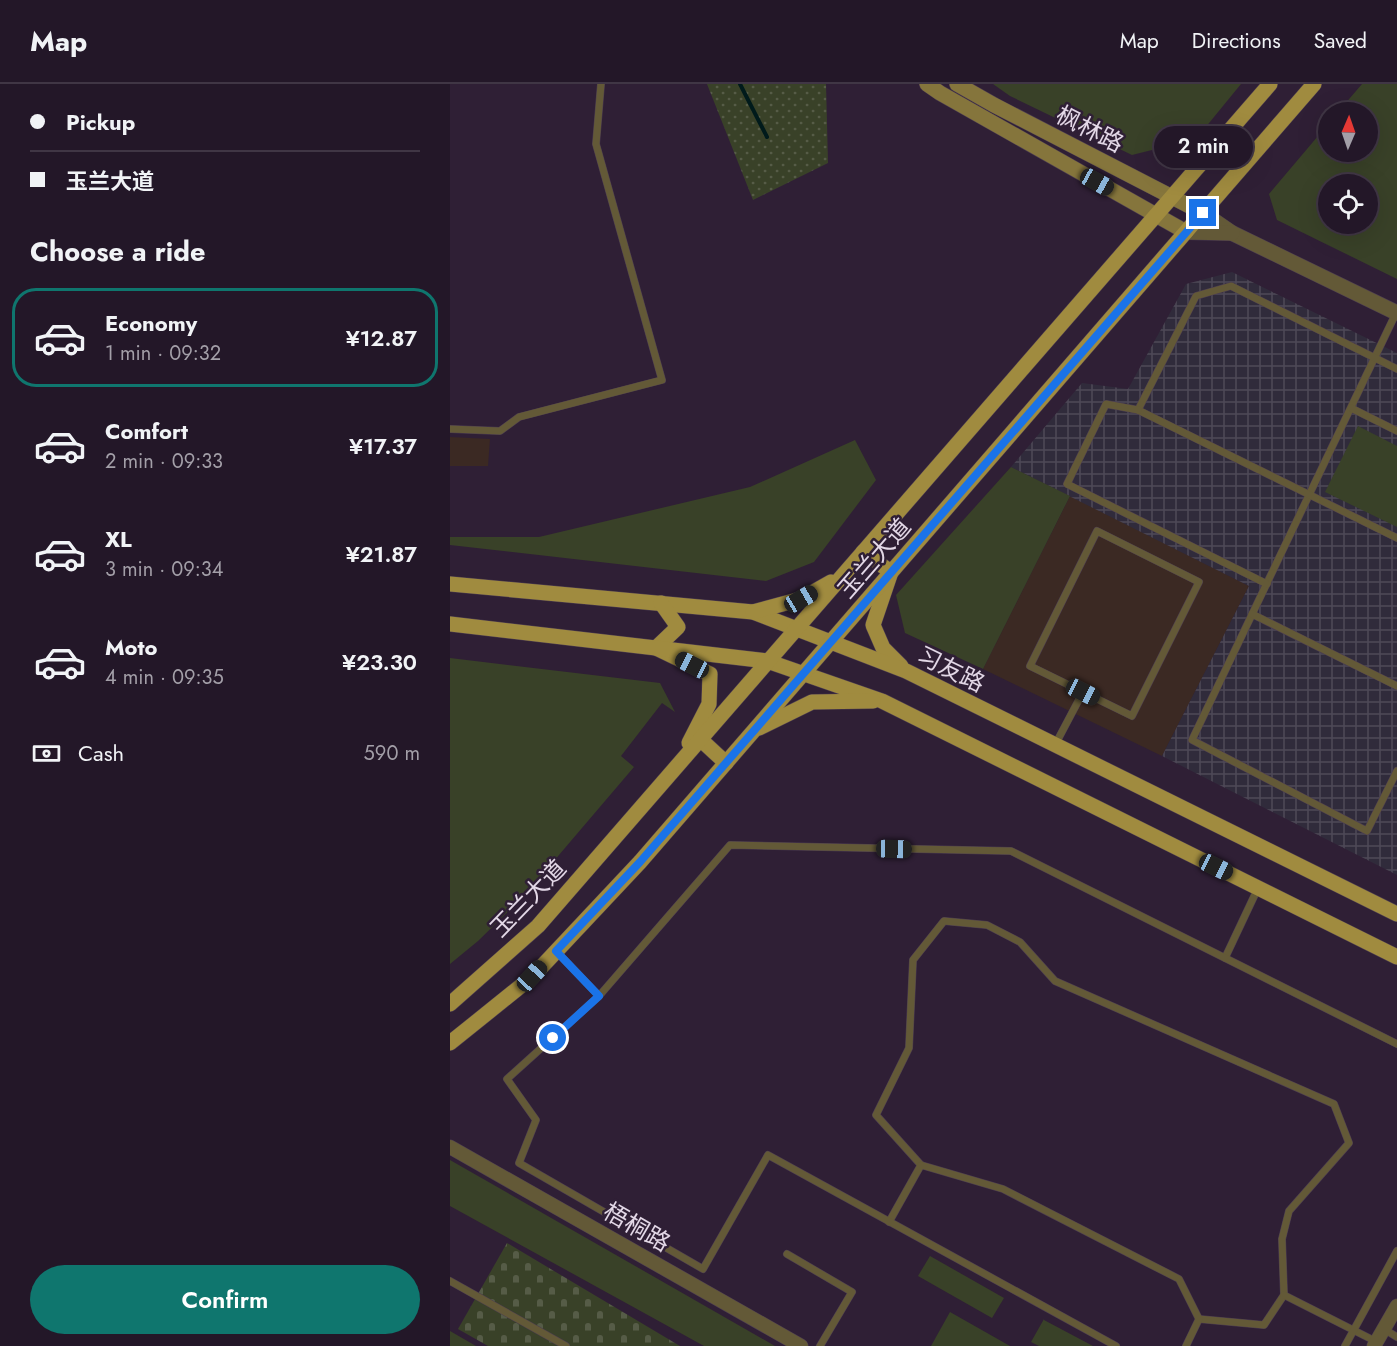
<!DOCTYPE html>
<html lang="en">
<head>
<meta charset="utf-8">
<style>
	:root { --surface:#231728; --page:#2b2030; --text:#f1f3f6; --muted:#a39fa8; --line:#403645; --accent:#0f766e }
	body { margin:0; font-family:Jost,"Noto Sans SC",sans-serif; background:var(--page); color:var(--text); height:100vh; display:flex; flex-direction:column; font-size:22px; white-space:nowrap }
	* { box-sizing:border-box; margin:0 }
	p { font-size:20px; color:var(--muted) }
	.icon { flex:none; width:33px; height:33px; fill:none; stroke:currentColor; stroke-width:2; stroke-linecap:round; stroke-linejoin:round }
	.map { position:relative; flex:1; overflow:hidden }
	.sheet { display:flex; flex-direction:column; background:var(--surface); width:450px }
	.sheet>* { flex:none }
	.hud { display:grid; align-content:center; height:132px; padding:0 30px; background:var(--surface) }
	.needle { width:39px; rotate:2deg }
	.fabs { position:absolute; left:868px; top:18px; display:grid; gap:12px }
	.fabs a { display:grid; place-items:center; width:60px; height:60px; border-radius:50%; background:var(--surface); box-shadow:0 6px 24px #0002,0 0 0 2px var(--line); font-size:30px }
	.end { position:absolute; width:27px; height:27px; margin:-14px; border:8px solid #1a73e8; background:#fff; box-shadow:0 0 0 3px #fff }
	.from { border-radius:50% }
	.bubble { position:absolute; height:42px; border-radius:21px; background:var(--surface); box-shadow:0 6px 24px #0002,0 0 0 2px var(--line); font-size:20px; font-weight:600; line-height:42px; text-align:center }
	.car { position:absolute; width:18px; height:36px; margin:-18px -9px; border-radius:8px; box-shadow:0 0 4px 2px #0007; background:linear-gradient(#222 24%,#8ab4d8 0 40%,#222 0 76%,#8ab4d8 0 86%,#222 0) }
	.hud b { display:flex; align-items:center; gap:21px; height:57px; font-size:22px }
	.hud b+b { border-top:2px solid var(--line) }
	.hud i { width:15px; height:15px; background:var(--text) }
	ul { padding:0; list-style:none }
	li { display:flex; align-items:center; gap:18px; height:99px; margin:0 12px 9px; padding:0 18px; border:3px solid transparent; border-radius:24px }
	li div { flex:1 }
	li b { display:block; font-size:22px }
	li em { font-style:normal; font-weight:600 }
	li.active { border-color:var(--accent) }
	li>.icon { width:54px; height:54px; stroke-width:1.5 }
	h2 { padding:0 30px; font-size:27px; line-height:72px }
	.pay { display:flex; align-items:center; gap:15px; height:66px; padding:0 30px; font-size:22px }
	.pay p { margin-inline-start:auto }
	.cta { display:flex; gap:12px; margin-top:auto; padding:12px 30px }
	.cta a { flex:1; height:69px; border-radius:36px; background:var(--accent); color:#fff; font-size:24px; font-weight:600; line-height:69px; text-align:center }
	header { display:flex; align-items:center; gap:36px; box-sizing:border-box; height:84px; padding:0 30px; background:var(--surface); border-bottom:2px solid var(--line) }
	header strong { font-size:28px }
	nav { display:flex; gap:33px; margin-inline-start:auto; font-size:21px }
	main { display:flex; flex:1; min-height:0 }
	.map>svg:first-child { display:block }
</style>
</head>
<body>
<header>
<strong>Map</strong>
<nav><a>Map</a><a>Directions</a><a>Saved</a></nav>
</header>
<main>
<section class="sheet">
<div class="hud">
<b><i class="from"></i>Pickup</b>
<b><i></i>玉兰大道</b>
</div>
<h2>Choose a ride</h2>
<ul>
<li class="active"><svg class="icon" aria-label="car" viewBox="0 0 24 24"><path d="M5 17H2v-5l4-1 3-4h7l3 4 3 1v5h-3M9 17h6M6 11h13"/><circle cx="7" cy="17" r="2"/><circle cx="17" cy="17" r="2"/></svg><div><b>Economy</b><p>1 min · 09:32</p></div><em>¥12.87</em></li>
<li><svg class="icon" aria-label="car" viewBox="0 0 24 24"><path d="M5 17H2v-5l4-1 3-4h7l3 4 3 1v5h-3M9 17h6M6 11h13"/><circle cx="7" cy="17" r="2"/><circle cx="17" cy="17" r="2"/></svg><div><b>Comfort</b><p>2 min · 09:33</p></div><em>¥17.37</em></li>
<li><svg class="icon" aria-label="car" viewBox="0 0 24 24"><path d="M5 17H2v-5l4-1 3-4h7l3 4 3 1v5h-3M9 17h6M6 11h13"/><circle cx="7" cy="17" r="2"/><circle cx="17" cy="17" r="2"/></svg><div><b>XL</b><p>3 min · 09:34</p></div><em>¥21.87</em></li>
<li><svg class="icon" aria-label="car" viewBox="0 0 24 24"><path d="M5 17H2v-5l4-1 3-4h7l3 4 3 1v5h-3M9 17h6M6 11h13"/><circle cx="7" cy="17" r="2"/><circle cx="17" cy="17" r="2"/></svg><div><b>Moto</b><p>4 min · 09:35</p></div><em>¥23.30</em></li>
</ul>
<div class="pay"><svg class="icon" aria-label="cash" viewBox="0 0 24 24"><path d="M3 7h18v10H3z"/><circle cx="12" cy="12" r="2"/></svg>Cash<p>590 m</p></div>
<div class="cta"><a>Confirm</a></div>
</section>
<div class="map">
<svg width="947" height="1262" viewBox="0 0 947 1262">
	<defs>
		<pattern id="industrial-grid" width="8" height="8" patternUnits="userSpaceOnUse" patternTransform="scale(1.5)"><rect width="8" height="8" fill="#302b3b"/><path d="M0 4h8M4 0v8" fill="none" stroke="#4e4957"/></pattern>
		<pattern id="cemetery-stones" width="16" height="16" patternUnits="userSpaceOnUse" patternTransform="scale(1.5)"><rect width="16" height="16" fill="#394128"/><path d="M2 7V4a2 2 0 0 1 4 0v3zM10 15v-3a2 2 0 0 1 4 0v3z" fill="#565c47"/></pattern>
		<pattern id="park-dots" width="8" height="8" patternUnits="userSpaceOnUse" patternTransform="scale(1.5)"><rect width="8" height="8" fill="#394128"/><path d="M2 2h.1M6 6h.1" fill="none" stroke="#565c47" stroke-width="1.8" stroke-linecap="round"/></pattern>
	</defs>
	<rect width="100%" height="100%" fill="#2f1f35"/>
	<g fill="#3b2923">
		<path d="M0,353L40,355L38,382H0Z"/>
		<path d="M620,412L799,502L712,672L533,585Z"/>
	</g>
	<path fill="url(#industrial-grid)" d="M782,188L947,269V791L712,672L799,502L561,383L632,299L678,305L736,200Z"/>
	<g fill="#394128" fill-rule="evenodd">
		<path d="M543,0H791L746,55L682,71L560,12Z"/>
		<path d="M912,0H947V195L827,136L819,110L879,39V68H918V28H888ZM879,100H918V140H879Z"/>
		<path d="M908,342L947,362V443L875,408Z"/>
		<path d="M405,356L426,396L364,478L316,497L0,461V453H89L300,403Z"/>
		<path d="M561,383L620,412L533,585L455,549L446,511Z"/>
		<path d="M0,574L210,599L225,628L212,619L171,672L184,683L74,812L28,857L0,880Z"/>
		<path d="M0,1076L325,1262H254L0,1122Z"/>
		<path d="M480,1172L554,1214L542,1234L468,1192Z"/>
		<path d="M500,1228L560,1262H481Z"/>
		<path d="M594,1235V1236L643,1262H589L581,1258Z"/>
		<path d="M0,1247L26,1262H0Z"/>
	</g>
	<path fill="url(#cemetery-stones)" d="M57,1159L230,1262H38L8,1245Z"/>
	<path fill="url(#park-dots)" d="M257,0H376L378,79L303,116Z"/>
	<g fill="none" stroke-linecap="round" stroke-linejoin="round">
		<path stroke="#001a1b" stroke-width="4" d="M290,0L317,53"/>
		<defs>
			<g id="service">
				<path d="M946,229L742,656L917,747L947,687"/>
				<path d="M947,285L781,202L746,212L688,326L947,454"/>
				<path d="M901,324L947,347"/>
				<path d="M688,326L656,320L617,400L817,500"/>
				<path d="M0,345L50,347L69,333L212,296L146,60L151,0"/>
				<path d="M802,530L947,602"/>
				<path d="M605,661L633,608L682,632L749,498L647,447L580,582L633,608"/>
				<path d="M106,867L149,912"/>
				<path d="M775,874L808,804"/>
				<path d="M471,1081L426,1031L459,964L463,876L494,837L537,841L570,858L605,897L884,1020L899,1059L839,1127L832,1155L834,1211L814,1241L749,1235"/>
				<path d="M439,1138L471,1081L553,1105L729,1195L749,1235L736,1262"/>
				<path d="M337,1170L402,1208L370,1262"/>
				<path d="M0,1197L116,1262"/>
				<path d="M834,1211L927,1258"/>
				<path d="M934,1245L947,1253"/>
				<path d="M666,1262L318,1071L253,1185L69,1079L86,1036L57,995L149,912L280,761L561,767L947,960"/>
				<path d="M895,1262L947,1167"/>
			</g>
			<g id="minor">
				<path d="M0,1063L351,1262"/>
				<path d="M924,1262L947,1222"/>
			</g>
			<g id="tertiary">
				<path d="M753,129L782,149L947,229"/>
				<path d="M736,148L782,149"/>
			</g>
			<g id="secondary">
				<path d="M477,0L490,9L736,148"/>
				<path d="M507,0L544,21L753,129"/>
			</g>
			<g id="primary">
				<path d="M413,468L441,488L423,541L433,564L451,582"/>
				<path d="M0,500L303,528L456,587L947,830"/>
				<path d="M211,519L228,543L206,564L260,590L259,620L239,659"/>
				<path d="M303,528L351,515L381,498"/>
				<path d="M0,540L317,577L432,617L947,873"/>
				<path d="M309,644L362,618L423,617"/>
				<path d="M250,655L276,679"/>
				<path d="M0,920L88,842L820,0"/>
				<path d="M0,959L82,893L190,778L864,0"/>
			</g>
		</defs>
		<use href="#service" stroke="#4c3d51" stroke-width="8"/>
		<use href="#minor" stroke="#4c3d51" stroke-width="15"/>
		<use href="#tertiary" stroke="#4c3d51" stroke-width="16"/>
		<use href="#secondary" stroke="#4c3d51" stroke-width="16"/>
		<use href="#primary" stroke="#4c3d51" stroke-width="16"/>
		<use href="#service" stroke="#635937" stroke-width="7"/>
		<use href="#minor" stroke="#635937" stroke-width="14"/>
		<use href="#tertiary" stroke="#635937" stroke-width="15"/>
		<use href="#secondary" stroke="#85753c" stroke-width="15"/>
		<use href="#primary" stroke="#a08b3f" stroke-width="15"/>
	</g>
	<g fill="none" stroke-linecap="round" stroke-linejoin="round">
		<path stroke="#1a73e8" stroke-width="8" d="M103,954L149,912L106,867L190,778L753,129"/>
	</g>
	<g text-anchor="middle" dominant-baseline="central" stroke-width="5" stroke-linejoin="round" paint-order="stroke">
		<g font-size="24" fill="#e3d8e7" stroke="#2f1f35">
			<text transform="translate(640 45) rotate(27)">枫林路</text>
			<text transform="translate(424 474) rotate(-49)">玉兰大道</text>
			<text transform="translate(501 585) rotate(26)">习友路</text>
			<text transform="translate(78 814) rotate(-46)">玉兰大道</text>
			<text transform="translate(187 1143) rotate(30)">梧桐路</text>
		</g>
	</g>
</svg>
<div class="fabs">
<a><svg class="needle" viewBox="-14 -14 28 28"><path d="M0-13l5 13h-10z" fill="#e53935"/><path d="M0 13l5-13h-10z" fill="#a39fa8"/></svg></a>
<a><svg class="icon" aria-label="locate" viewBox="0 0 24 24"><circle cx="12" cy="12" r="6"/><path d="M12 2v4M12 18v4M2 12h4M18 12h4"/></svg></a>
</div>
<i class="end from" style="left:103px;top:954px"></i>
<i class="end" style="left:753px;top:129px"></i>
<div class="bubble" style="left:704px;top:42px;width:99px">2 min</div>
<i class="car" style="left:647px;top:98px;rotate:119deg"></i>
<i class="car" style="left:351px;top:515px;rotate:60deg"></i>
<i class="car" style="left:242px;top:581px;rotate:297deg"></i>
<i class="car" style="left:633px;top:608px;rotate:117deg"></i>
<i class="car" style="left:444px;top:765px;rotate:91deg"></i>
<i class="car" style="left:766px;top:783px;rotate:116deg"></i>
<i class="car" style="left:82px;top:892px;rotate:43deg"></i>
</div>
</main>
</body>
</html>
